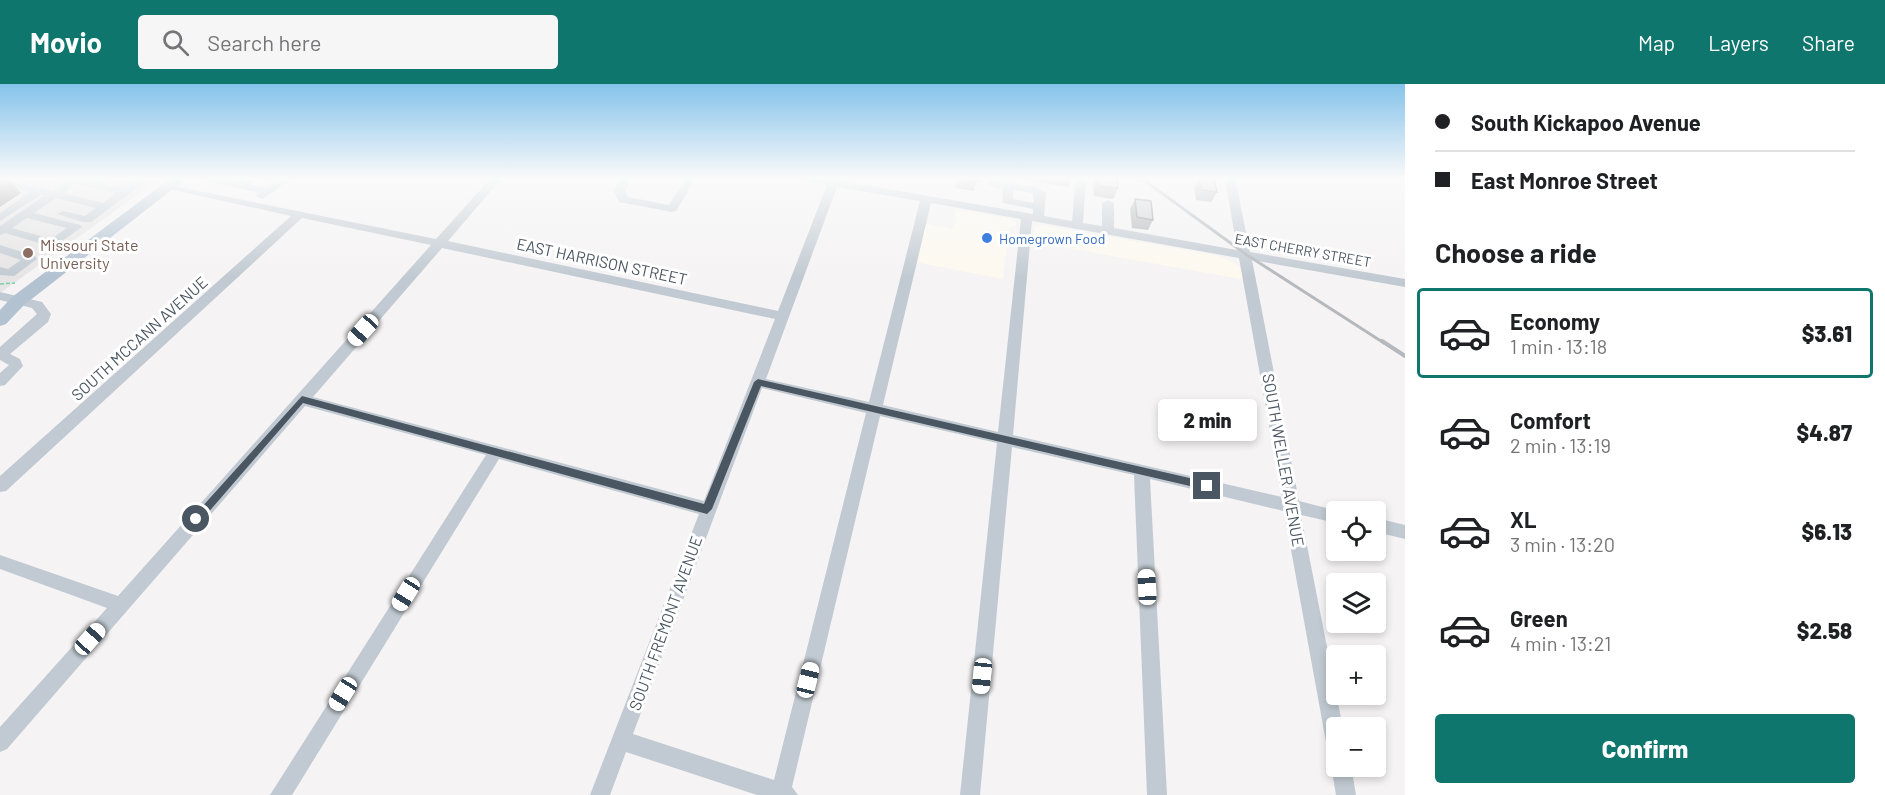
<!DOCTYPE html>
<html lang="en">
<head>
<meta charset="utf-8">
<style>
	:root { --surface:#fff; --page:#f6f6f6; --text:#202124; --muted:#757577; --line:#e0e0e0; --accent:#0f766e }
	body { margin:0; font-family:Barlow,sans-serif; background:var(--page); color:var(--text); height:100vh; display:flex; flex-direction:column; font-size:22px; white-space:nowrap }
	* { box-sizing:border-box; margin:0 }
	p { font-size:20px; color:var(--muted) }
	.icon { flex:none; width:33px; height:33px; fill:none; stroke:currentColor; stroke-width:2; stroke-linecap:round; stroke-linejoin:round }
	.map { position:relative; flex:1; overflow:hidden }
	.drawer { display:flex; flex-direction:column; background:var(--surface); width:480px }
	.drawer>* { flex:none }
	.banner { display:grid; align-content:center; height:132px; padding:0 30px; background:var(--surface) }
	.tools { position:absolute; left:1326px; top:417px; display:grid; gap:12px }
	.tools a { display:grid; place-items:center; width:60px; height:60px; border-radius:6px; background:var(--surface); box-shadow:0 3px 9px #0003; font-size:30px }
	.end { position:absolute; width:27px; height:27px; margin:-14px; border:8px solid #4a5661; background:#fff; box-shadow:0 0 0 3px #fff }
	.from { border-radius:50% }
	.bubble { position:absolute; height:42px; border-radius:6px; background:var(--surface); box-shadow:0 3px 9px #0003; font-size:20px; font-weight:800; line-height:42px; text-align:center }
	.car { position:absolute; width:18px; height:36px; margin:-18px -9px; border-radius:8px; box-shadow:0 0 4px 2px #0007; background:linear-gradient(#fff 24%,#345 0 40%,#fff 0 76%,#345 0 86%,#fff 0) }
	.banner b { display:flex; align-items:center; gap:21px; height:57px; font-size:22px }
	.banner b+b { border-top:2px solid var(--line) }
	.banner i { width:15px; height:15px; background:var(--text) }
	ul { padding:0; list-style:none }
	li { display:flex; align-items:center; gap:18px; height:90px; margin:0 12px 9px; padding:0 18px; border:3px solid transparent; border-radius:6px }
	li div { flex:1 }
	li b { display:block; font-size:22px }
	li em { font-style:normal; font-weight:800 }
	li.on { border-color:var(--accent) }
	li>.icon { width:54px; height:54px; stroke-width:1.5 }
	h2 { padding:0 30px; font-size:27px; line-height:72px }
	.primary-button { display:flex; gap:12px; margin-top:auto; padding:12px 30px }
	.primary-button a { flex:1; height:69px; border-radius:6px; background:var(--accent); color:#fff; font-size:24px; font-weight:800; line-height:69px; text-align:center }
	header { display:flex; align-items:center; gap:36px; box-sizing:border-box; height:84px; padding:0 30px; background:var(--accent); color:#fff }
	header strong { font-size:28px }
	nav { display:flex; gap:33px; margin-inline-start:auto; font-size:21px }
	.search { width:420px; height:54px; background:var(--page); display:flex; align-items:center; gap:15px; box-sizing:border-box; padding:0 21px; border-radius:6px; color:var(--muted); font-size:22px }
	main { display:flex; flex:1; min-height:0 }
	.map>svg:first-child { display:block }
</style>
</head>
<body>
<header>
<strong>Movio</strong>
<div class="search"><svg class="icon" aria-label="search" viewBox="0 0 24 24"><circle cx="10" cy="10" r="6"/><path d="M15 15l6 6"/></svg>Search here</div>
<nav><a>Map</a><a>Layers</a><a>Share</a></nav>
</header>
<main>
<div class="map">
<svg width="1405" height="711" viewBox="0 0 1405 711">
	<rect width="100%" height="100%" fill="#f5f3f3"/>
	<g fill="#fdf9ef">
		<path d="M956,125L1011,135L1017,140L1009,145L1003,195L915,178L923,139L953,145Z"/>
		<path d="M1042,141L1220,172L1239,182L1246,196L1034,158L1035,144Z"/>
	</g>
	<path fill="#e6e4e5" d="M0,94H161L0,209Z"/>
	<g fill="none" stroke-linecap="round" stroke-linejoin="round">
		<path stroke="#caccce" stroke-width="12" stroke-dasharray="12 6" stroke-linecap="butt" d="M244,97L251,99"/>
		<path stroke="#7ad0a6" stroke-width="1.5" stroke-dasharray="4 2" stroke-linecap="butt" d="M0,200L15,199"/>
		<g fill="#c1cad2" fill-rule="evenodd">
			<path d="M0,94L52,107L65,98L63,94H83L123,104L135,96L134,94L149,95L91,138H83L57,130L63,127L85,132L96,124L56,114L34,129L80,141L82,143L53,163L5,149L0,151V142L45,111H41L0,137V129L30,108L0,100ZM76,100L116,109L103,119L63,109ZM27,134L67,144L51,155L12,144Z"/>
			<path d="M205,94H220L267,104L282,94H294L262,115L256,112L260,109L206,97Z"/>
			<path d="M491,94H502L448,157L778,227L827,101L802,96L801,94H824L1033,130V125L1003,119L1002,105L985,100L991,97L1036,103L1046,109L1044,132L1072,137L1076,94H1086L1083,139L1102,142V119L1108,116L1114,119V144L1237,166L1225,94H1235L1250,168L1405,195V203L1252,176L1299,417L1342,428H1336V439L1301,431L1343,644H1336V668L1329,665L1326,658L1284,427L1150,395L1167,711H1147L1134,391L1012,363L980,711H960L997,359L880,332L792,703L798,711H757L626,668L610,711H590L699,430L499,375L292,711H270L486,371L305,322L7,665L0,668V643L107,524L0,485V471L118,512L431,161L302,134L6,407L0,408V392L291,132L164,104V100L436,155ZM837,103L920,117L869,318L766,295ZM1013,106L1033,109L1034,119L1013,115ZM931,119L1021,135L998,348L883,321ZM1032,137L1239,174L1282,413L1013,351ZM442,164L775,235L704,417L313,313ZM762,304L866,329L774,696L633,650Z"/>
			<path d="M622,94H632L625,106L628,113L669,121L686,94H696L676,127L672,128L619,118L613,106Z"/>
			<path d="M0,161L35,172L37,175L14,192L0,191V183L8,185L21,176L0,169Z"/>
			<path d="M0,208L42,218L51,230L48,238L10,270L20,275L23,282L5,301L0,302V289L9,281L0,276V263L37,230L32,224L0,216Z"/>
			<path d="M1376,434L1405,441V455L1376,448Z"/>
			<path d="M1336,674V682H1351L1356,711H1336L1331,682Z"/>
		</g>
		<path fill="#b3c2d1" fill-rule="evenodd" d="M171,94H187L24,221L6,240L0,242V226L12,213Z"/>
		<path stroke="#b5b8bd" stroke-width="3" d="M1141,94L1247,171L1384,259"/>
		<path stroke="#b5b8bd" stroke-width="4" d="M1382,257L1405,272"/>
	</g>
	<g fill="#b0b2b7">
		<path d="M257,94H281L273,97Z"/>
		<path d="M958,94H977L974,107L955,104Z"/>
		<path d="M1011,94H1072L1068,103Z"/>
		<path d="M1093,94H1117L1118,104L1113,115L1094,112Z"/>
		<path d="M1199,94L1217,108L1211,118L1196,116L1194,103Z"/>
		<path d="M1135,115L1153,136L1148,146L1132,144L1130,125Z"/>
	</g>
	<g fill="#909195">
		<path d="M0,94H9L21,109L0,123Z"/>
		<path d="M272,94H281L273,97Z"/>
	</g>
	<g fill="#cdcfd5" stroke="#909195" stroke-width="1.5">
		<path d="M958,94H977V97Z"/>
		<path d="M1098,94H1117L1118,104L1099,102Z"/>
		<path d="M1199,94L1214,96L1217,108L1202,106Z"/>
		<path d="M1135,115L1151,117L1153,136L1137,133Z"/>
	</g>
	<linearGradient id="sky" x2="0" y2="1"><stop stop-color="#85c3ea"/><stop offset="0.49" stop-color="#fafafa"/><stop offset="1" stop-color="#fafafa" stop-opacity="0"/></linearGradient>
	<rect width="1405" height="193" fill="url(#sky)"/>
	<path fill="#4a5661" d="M758,295L1207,398L1212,402L1207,406L761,302L712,425L707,430L303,319L200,438L196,439L191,435L302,312L704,420L754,298Z"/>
	<circle fill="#3f7fe0" stroke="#fff" stroke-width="2" cx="987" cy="154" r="6"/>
	<circle fill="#8d6e63" stroke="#fff" stroke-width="2" cx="28" cy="169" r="6"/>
	<g text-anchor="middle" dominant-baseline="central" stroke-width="6" stroke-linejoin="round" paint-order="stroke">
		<g font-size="14" fill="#366cbe" stroke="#fff" text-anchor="start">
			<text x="999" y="154">Homegrown Food</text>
		</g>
		<g font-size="14" fill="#4a5661" stroke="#fff">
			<text transform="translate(1303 166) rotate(10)">EAST CHERRY STREET</text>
		</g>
		<g font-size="16" fill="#785e54" stroke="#fff" text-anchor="start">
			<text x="40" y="160">Missouri State<tspan x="40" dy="18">University</tspan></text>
		</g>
		<g font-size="16" fill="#4a5661" stroke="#fff">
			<text transform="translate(602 177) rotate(12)">EAST HARRISON STREET</text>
			<text transform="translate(139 254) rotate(-42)">SOUTH MCCANN AVENUE</text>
			<text transform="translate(1284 376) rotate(80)">SOUTH WELLER AVENUE</text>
			<text transform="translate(665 539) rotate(-70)">SOUTH FREMONT AVENUE</text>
		</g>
	</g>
</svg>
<div class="tools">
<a><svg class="icon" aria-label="locate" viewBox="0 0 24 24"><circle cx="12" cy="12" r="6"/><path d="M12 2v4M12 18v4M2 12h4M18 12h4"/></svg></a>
<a><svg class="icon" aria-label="layers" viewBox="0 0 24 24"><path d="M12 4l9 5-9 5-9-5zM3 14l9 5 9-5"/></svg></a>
<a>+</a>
<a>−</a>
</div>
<i class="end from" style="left:196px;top:435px"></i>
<i class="end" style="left:1207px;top:402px"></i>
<div class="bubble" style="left:1158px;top:315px;width:99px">2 min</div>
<i class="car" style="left:363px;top:246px;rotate:222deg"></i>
<i class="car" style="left:1147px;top:503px;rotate:357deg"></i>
<i class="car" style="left:406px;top:510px;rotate:212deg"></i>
<i class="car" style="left:90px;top:555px;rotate:42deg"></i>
<i class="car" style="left:982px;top:592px;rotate:186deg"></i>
<i class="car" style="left:808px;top:596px;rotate:14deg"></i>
<i class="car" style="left:343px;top:610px;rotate:212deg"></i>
</div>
<section class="drawer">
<div class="banner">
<b><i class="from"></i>South Kickapoo Avenue</b>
<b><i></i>East Monroe Street</b>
</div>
<h2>Choose a ride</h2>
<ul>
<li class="on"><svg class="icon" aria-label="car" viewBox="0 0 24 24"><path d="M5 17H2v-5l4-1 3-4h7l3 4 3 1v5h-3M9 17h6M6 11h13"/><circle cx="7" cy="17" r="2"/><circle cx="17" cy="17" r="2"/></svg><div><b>Economy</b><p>1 min · 13:18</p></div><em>$3.61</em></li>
<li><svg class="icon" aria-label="car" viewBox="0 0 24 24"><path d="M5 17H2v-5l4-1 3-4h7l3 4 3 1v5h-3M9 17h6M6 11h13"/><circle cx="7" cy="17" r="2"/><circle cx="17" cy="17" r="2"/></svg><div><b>Comfort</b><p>2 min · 13:19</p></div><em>$4.87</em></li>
<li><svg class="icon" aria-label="car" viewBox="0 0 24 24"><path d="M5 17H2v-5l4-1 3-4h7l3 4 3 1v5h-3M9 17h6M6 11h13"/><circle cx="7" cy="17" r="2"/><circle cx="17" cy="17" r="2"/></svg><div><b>XL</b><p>3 min · 13:20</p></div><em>$6.13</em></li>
<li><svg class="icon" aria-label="car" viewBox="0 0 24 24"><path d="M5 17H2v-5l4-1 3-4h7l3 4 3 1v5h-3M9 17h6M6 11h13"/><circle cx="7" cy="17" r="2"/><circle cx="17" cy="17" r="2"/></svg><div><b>Green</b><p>4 min · 13:21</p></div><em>$2.58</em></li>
</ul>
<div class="primary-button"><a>Confirm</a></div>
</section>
</main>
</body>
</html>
